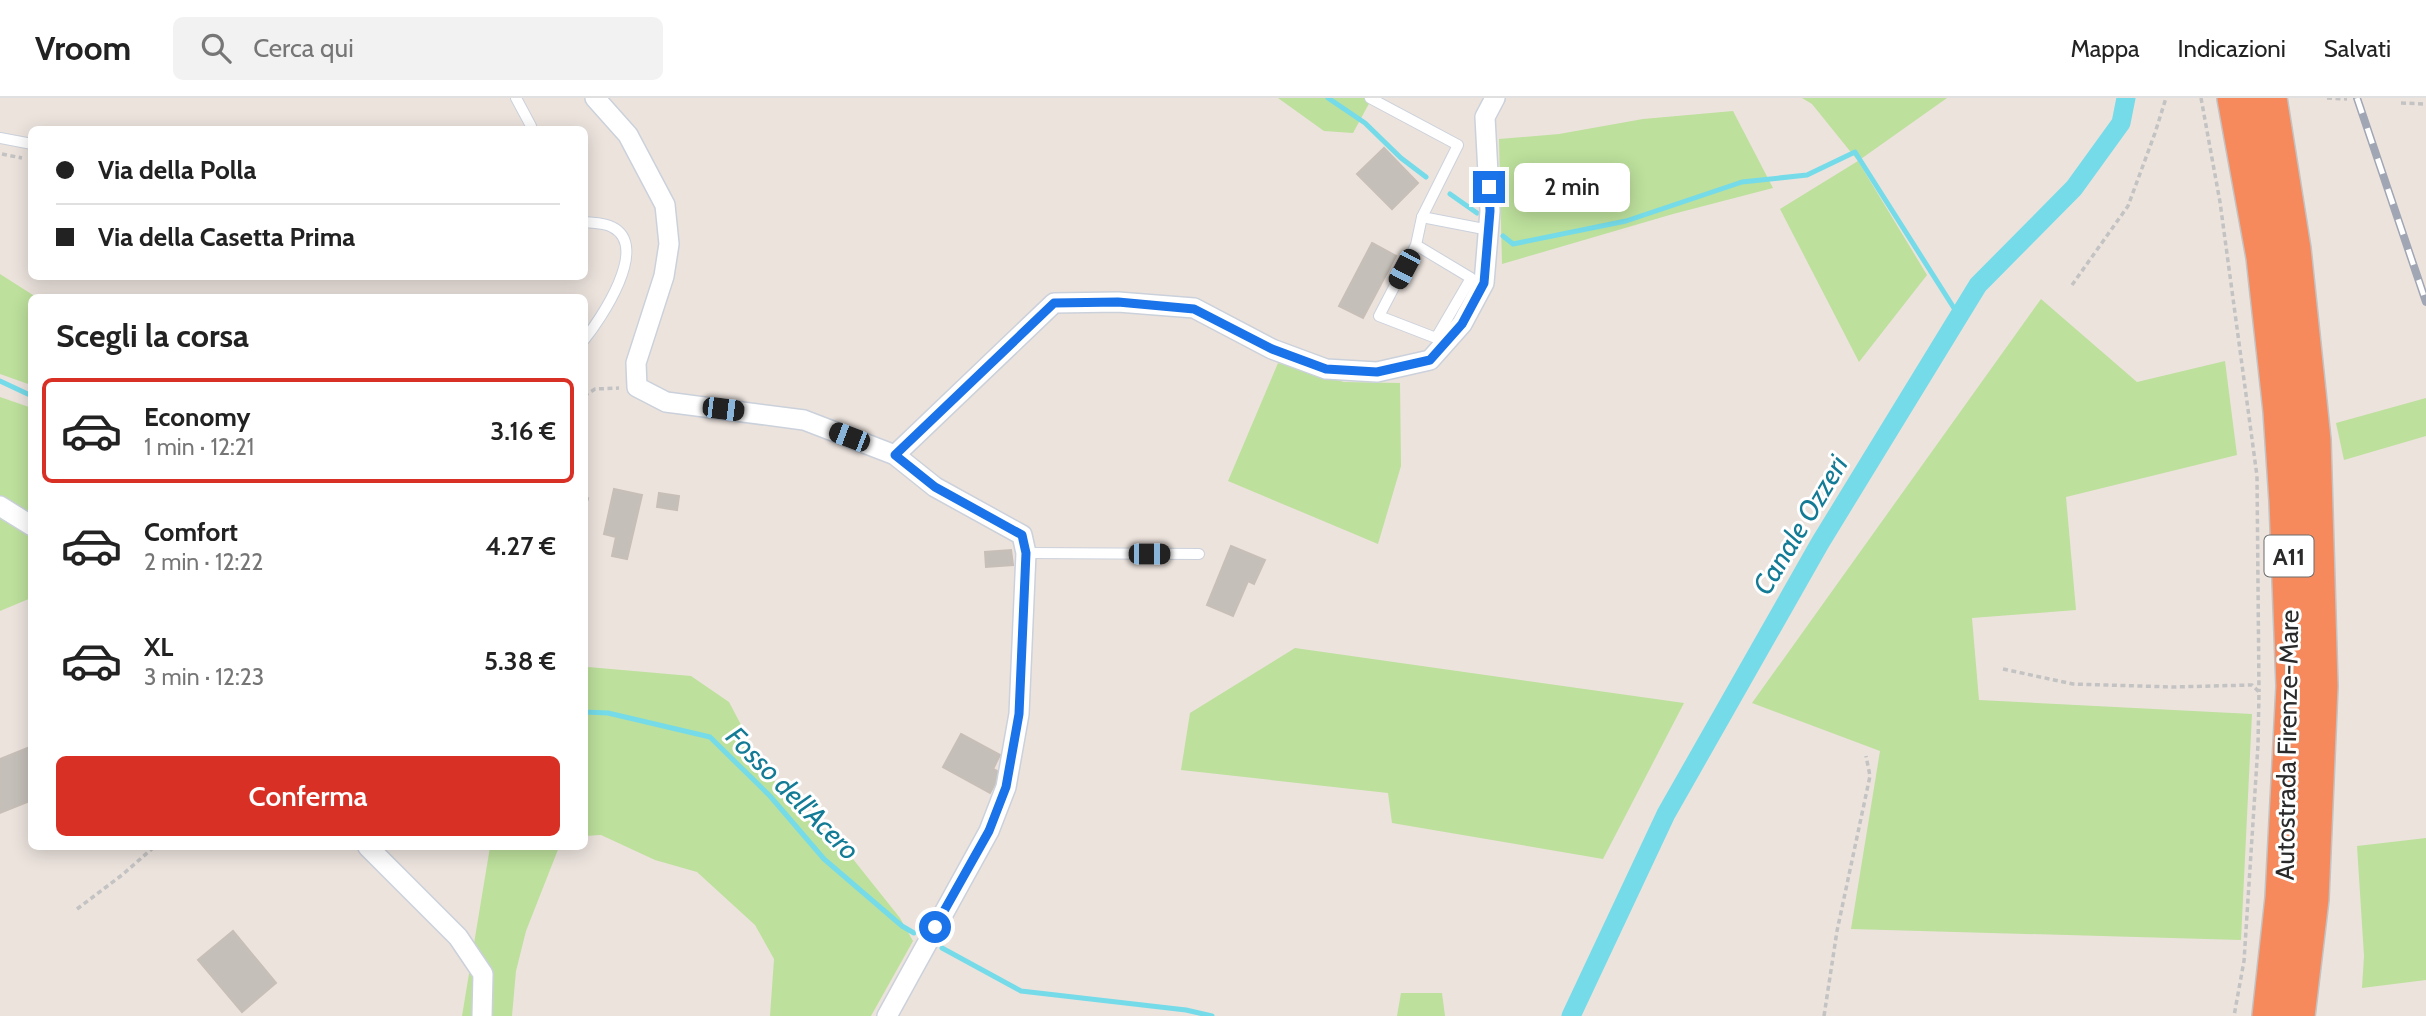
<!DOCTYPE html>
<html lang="it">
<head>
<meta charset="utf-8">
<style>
	:root { --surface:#fff; --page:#f2f2f2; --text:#222; --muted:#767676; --line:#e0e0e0; --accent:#d93025 }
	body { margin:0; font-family:Cabin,sans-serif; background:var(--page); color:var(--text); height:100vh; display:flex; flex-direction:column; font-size:26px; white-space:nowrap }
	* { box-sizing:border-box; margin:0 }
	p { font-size:23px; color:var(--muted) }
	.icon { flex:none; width:38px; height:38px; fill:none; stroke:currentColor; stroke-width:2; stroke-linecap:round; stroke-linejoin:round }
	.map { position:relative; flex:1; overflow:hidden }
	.panel { position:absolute; left:28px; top:196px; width:560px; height:556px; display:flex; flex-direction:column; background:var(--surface); border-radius:10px; box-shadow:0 4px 18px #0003 }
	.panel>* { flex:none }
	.guide { position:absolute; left:28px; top:28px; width:560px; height:154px; border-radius:10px; box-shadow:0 4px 18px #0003; display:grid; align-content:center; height:154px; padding:0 28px; background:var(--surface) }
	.end { position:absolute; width:32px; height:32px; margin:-16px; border:9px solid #1a73e8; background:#fff; box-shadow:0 0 0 4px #fff }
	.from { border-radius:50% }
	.bubble { position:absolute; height:49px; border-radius:10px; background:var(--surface); box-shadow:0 4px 18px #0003; font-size:23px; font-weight:600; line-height:49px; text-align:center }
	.car { position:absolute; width:21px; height:42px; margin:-21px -10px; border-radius:9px; box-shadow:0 0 5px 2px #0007; background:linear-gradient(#222 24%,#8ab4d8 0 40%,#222 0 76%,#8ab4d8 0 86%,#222 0) }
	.guide b { display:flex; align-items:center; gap:24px; height:66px; font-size:26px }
	.guide b+b { border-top:2px solid var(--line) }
	.guide i { width:18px; height:18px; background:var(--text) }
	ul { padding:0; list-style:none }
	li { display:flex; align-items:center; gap:21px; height:105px; margin:0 14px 10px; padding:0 14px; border:4px solid transparent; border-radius:10px }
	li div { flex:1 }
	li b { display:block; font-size:26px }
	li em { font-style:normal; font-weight:600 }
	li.selected { border-color:var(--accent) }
	li>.icon { width:63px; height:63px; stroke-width:1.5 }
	h2 { padding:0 28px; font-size:32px; line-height:84px }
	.cta { display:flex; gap:14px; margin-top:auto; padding:14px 28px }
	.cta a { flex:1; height:80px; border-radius:10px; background:var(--accent); color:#fff; font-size:28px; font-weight:600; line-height:80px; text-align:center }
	header { display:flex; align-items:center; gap:42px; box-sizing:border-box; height:98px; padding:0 35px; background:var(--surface); border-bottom:2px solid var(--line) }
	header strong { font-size:33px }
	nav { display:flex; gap:38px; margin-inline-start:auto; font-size:24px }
	.search { width:490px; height:63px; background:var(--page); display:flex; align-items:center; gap:18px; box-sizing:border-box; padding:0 24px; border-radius:10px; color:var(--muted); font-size:26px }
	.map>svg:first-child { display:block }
</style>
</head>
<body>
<header>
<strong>Vroom</strong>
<div class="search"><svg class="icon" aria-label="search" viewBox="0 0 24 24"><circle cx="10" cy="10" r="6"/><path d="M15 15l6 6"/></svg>Cerca qui</div>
<nav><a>Mappa</a><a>Indicazioni</a><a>Salvati</a></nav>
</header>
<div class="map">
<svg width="2426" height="918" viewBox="0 0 2426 918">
	<rect width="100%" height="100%" fill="#ece3dd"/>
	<g fill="#bde09c">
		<path d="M1278,0H1372L1353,35L1324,33Z"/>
		<path d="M1802,0H1947L1858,63L1927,177L1859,264L1780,111L1858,63L1812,6Z"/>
		<path d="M1733,13L1773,90L1673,116L1502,166L1499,41L1559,36L1643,21Z"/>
		<path d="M0,176L36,199L32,200L31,287L0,276Z"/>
		<path d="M2041,201L2137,284L2225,263L2237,357L2066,399L2076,512L1972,520L1979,602L2252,616L2241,842L1851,831L1880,653L1752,605Z"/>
		<path d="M1278,265L1344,284L1400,285L1401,368L1378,446L1228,383Z"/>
		<path d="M0,299L32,310L31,500L0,513Z"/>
		<path d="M2426,300V338L2344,362L2336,325Z"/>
		<path d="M1295,550L1684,605L1603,761L1392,725L1388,695L1181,672L1190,615Z"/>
		<path d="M584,566L588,569L691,578L729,604L766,674L807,717L845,751L900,820L913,843L871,918H770L774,861L755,827L697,774L655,762L601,737L585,738Z"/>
		<path d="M2426,740V882L2362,890L2364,858L2357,748Z"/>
		<path d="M490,749H559L526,833L516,873L512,918H462Z"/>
		<path d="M1401,895H1442L1445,918H1397Z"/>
	</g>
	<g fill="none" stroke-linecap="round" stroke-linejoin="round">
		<g stroke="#75dbe9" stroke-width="5">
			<path d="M1328,0L1365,25L1401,60L1426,79"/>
			<path d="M1450,96L1477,115"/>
			<path d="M1503,138L1513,146L1626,123L1742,84L1807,77L1855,54L1959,218"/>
			<path d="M0,283L32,298"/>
			<path d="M584,614L608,615L710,639L770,698L824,761L902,828L914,835"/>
			<path d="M942,850L1021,893L1186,912L1212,918"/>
		</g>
		<path stroke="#75dbe9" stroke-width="19" d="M1571,918L1666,716L1820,445L1978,187L2074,90L2121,25L2126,0"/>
	</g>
	<g fill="#c4bfb9" stroke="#c7bfb7" stroke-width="2">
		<path d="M1384,50L1418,85L1392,111L1357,76Z"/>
		<path d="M1372,145L1396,158L1363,220L1339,208Z"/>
		<path d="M614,391L642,397L627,461L612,458L616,439L604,436Z"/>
		<path d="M659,395L679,398L677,412L657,409Z"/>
		<path d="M1231,448L1265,462L1254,486L1248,483L1233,518L1207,507Z"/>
		<path d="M1011,452L1013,467L986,469L985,454Z"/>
		<path d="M961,636L1000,657L993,671L1001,675L990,695L943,669Z"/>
		<path d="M30,649L32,702L0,715V661Z"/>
		<path d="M233,833L276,885L242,914L198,862Z"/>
	</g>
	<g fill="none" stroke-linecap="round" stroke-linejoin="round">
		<defs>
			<g id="service">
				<path d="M516,0L531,28V32"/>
				<path d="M1370,0L1458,47L1422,119L1489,132"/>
				<path d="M0,40L32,46"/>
				<path d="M584,124C593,125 605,125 612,129C651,148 600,222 584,242"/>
				<path d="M1416,147L1379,218L1436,240L1471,180L1416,147L1422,119"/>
				<path d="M1026,455L1199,456"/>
			</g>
			<g id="minor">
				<path d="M595,0L628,37L665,107L669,146L664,178L636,265L637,289L666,304L804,322L895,357L935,389L1022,437L1026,455L1019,616L1006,689L989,733L887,918"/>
				<path d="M895,357L1054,205L1118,204L1194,210L1272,251L1326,271L1377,274L1430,262L1462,226L1484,185L1490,113L1485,19L1495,0"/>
				<path d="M0,408L32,428"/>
				<path d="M368,749L458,839L483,876L482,918"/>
			</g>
			<g id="motorway">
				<path d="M2235,0L2264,159L2281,313L2287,403L2294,588L2283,800L2270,918"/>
				<path d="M2269,0L2293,151L2313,342L2320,588L2311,801L2297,918"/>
			</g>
		</defs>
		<use href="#service" stroke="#cbd1db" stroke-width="12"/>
		<use href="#minor" stroke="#cbd1db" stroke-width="22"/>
		<use href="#motorway" stroke="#c3c3c3" stroke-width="38"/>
		<g stroke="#c3c3c3" stroke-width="3.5" stroke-dasharray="5 3.5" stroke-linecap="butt">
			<path d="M2201,0L2220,104L2257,378L2259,594"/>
			<path d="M2327,0L2347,1"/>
			<path d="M2401,5L2426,6"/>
			<path d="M2,56L22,60"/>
			<path d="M2072,187L2128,108L2155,35L2166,0"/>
			<path d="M584,298L595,291L619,290"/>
			<path d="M584,400L592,402"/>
			<path d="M2003,571L2073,586L2172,589L2252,587L2259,594L2258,647L2244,863L2234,918"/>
			<path d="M77,811L122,777L154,749"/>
			<path d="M1824,918L1837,833L1870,678L1866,658"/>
		</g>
		<use href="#service" stroke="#fff" stroke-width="10"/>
		<use href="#minor" stroke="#fff" stroke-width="19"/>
		<use href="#motorway" stroke="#f78a5d" stroke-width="35"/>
		<defs>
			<path id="rail" d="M2357,0L2426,204"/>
		</defs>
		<use href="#rail" stroke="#a0a6b4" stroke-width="8"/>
		<use href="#rail" stroke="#fff" stroke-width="5" stroke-dasharray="16" stroke-linecap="butt"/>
	</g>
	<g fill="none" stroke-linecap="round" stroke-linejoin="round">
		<path stroke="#1a73e8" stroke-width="9" d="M935,829L989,733L1006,689L1019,616L1026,455L1022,437L935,389L895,357L1054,205L1118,204L1194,211L1272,251L1326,271L1377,274L1430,262L1462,226L1484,185L1490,113L1489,89"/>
	</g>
	<g text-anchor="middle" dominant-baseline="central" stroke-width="6" stroke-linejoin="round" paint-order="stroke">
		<rect fill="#fff" stroke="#6a6a6a" stroke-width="2" x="2264.5" y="437.5" width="49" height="41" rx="5"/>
		<g font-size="24" font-weight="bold" fill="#2a2a2a">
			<text x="2289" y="458">A11</text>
		</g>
		<g font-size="26" fill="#2a2a2a" stroke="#fff">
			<text transform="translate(2287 647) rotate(-89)">Autostrada Firenze-Mare</text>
		</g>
		<g font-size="28" font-style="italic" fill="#137b95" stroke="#fff">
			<text transform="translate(1800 427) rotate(-59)">Canale Ozzeri</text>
			<text transform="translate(793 695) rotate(45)">Fosso dell'Acero</text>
		</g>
	</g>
</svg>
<i class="end from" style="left:935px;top:829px"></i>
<i class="end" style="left:1489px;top:89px"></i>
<div class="bubble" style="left:1514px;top:65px;width:116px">2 min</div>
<i class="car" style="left:1404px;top:171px;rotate:208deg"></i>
<i class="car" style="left:723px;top:311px;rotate:97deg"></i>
<i class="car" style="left:849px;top:339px;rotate:291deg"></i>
<i class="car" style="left:1149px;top:456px;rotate:90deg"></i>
<div class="guide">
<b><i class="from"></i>Via della Polla</b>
<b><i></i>Via della Casetta Prima</b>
</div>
<section class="panel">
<h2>Scegli la corsa</h2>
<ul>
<li class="selected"><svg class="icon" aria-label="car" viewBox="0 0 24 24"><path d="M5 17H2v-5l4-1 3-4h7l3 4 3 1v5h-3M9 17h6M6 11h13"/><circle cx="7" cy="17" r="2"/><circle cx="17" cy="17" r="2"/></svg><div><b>Economy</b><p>1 min · 12:21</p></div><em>3.16 €</em></li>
<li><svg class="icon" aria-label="car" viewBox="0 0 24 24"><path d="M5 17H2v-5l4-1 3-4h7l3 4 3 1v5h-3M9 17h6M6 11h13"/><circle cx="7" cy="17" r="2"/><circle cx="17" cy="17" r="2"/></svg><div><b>Comfort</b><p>2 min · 12:22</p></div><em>4.27 €</em></li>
<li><svg class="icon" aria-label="car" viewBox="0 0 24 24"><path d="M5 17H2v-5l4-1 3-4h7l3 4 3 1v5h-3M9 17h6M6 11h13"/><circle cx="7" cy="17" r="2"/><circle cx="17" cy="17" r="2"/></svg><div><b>XL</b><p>3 min · 12:23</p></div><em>5.38 €</em></li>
</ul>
<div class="cta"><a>Conferma</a></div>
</section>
</div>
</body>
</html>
